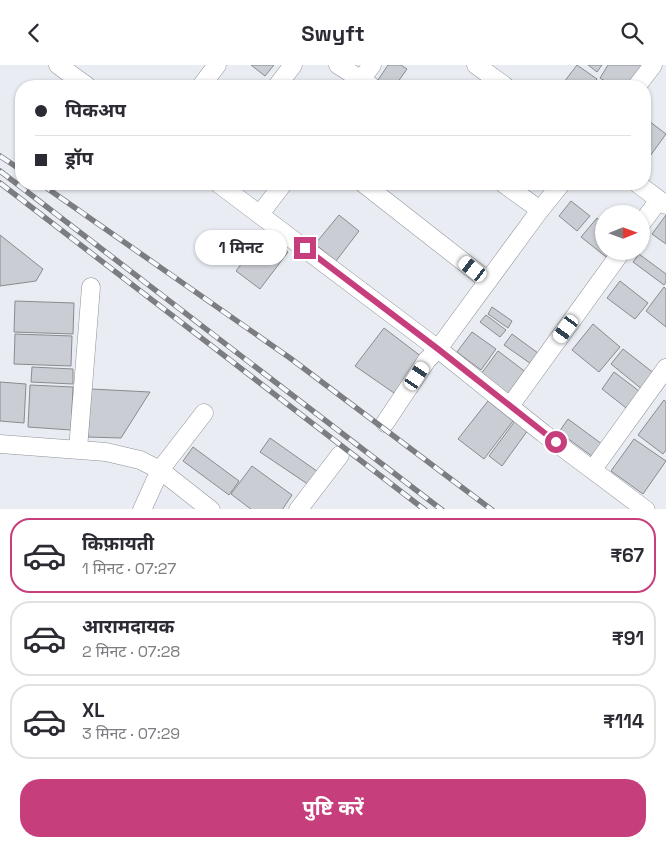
<!DOCTYPE html>
<html lang="hi">
<head>
<meta charset="utf-8">
<style>
	:root { --surface:#fff; --page:#f7f7f7; --text:#2b2b33; --muted:#7c7c81; --line:#e1e1e2; --accent:#c63e7c }
	body { margin:0; font-family:"Space Grotesk","Noto Sans Devanagari",sans-serif; background:var(--page); color:var(--text); height:100vh; display:flex; flex-direction:column; font-size:19px; white-space:nowrap }
	* { box-sizing:border-box; margin:0 }
	p { font-size:16px; color:var(--muted) }
	.icon { flex:none; width:28px; height:28px; fill:none; stroke:currentColor; stroke-width:2; stroke-linecap:round; stroke-linejoin:round }
	.map { position:relative; height:444px; overflow:hidden }
	.side { display:flex; flex-direction:column; background:var(--surface); flex:1 }
	.side>* { flex:none }
	.hud { position:absolute; left:15px; top:15px; width:636px; height:110px; border-radius:20px; box-shadow:0 1px 4px #0004; display:grid; align-content:center; height:110px; padding:0 20px; background:var(--surface) }
	.needle { width:32px; rotate:89deg }
	.tools { position:absolute; left:595px; top:140px; display:grid; gap:10px }
	.tools a { display:grid; place-items:center; width:55px; height:55px; border-radius:50%; background:var(--surface); box-shadow:0 1px 4px #0004; font-size:25px }
	.end { position:absolute; width:22px; height:22px; margin:-11px; border:6px solid #c63e7c; background:#fff; box-shadow:0 0 0 2px #fff }
	.from { border-radius:50% }
	.bubble { position:absolute; height:35px; border-radius:18px; background:var(--surface); box-shadow:0 1px 4px #0004; font-size:16px; font-weight:700; line-height:35px; text-align:center }
	.car { position:absolute; width:15px; height:30px; margin:-15px -8px; border-radius:6px; box-shadow:0 0 4px 1px #0007; background:linear-gradient(#fff 24%,#345 0 40%,#fff 0 76%,#345 0 86%,#fff 0) }
	.hud b { display:flex; align-items:center; gap:18px; height:48px; font-size:19px }
	.hud b+b { border-top:1px solid var(--line) }
	.hud i { width:12px; height:12px; background:var(--text) }
	ul { padding:9px 0 0; list-style:none }
	li { display:flex; align-items:center; gap:15px; height:75px; margin:0 10px 8px; padding:0 10px; border:2px solid var(--line); border-radius:20px }
	li div { flex:1 }
	li b { display:block; font-size:19px }
	li em { font-style:normal; font-weight:700 }
	li.selected { border-color:var(--accent) }
	li>.icon { width:45px; height:45px; stroke-width:1.5 }
	.primary-button { display:flex; gap:10px; margin-top:auto; padding:10px 20px }
	.primary-button a { flex:1; height:58px; border-radius:20px; background:var(--accent); color:#fff; font-size:20px; font-weight:700; line-height:58px; text-align:center }
	header { display:flex; justify-content:space-between; align-items:center; height:65px; padding:0 20px; background:var(--surface); font-size:22px; font-weight:700 }
	.map>svg:first-child { display:block }
</style>
</head>
<body>
<header><svg class="icon" aria-label="back" viewBox="0 0 24 24"><path d="M15 5l-7 7 7 7"/></svg>Swyft<svg class="icon" aria-label="search" viewBox="0 0 24 24"><circle cx="10" cy="10" r="6"/><path d="M15 15l6 6"/></svg></header>
<div class="map">
<svg width="666" height="445" viewBox="0 0 666 445">
	<rect width="100%" height="100%" fill="#e9edf3"/>
	<g fill="#cacdd3" stroke="#888c91">
		<path d="M251,0H274L265,11Z"/>
		<path d="M388,0H401L407,4L395,21H386L378,15Z"/>
		<path d="M577,0L597,14L591,21H561Z"/>
		<path d="M588,0H602L597,7Z"/>
		<path d="M608,0H644L629,21H613L600,13Z"/>
		<path d="M645,53L666,69L645,98Z"/>
		<path d="M571,136L590,151L577,166L559,151Z"/>
		<path d="M339,150L359,166L336,196L315,179Z"/>
		<path d="M666,150V179L652,169Z"/>
		<path d="M597,153L604,159V186H617L610,195L581,172Z"/>
		<path d="M264,169L288,187L260,224L236,206Z"/>
		<path d="M0,170L43,204L36,216L0,221Z"/>
		<path d="M639,189L666,209V217L664,220L633,197Z"/>
		<path d="M620,216L648,238L635,254L607,233Z"/>
		<path d="M664,222L666,224V262L646,246Z"/>
		<path d="M15,236L74,238L73,269L14,267Z"/>
		<path d="M492,242L512,256L508,263L488,249Z"/>
		<path d="M486,250L506,265L500,272L480,257Z"/>
		<path d="M593,259L620,282L599,307L572,285Z"/>
		<path d="M384,263L422,292L394,328L355,301Z"/>
		<path d="M472,267L496,284L481,305L457,287Z"/>
		<path d="M15,269L72,271L71,301L14,299Z"/>
		<path d="M512,269L542,291L534,301L504,280Z"/>
		<path d="M623,284L655,309L643,325L611,299Z"/>
		<path d="M498,286L527,308L510,331L481,309Z"/>
		<path d="M32,302L73,304V319L31,317Z"/>
		<path d="M614,307L643,329L630,346L602,324Z"/>
		<path d="M0,317L26,319L24,358L0,356Z"/>
		<path d="M30,320L73,322L71,365L28,362Z"/>
		<path d="M91,324L150,327L121,373L88,372Z"/>
		<path d="M664,335L666,337V385L663,389L638,370Z"/>
		<path d="M488,336L513,356L484,394L458,374Z"/>
		<path d="M568,354L606,382L597,395L559,367Z"/>
		<path d="M515,356L528,365L502,401L489,391Z"/>
		<path d="M270,373L321,409L312,422L260,387Z"/>
		<path d="M634,374L666,396L643,429L611,406Z"/>
		<path d="M193,382L239,416L229,430L183,396Z"/>
		<path d="M252,401L292,430L282,445H252L231,429Z"/>
	</g>
	<g fill="none" stroke-linecap="round" stroke-linejoin="round">
		<defs>
			<g id="minor">
				<path d="M58,0L87,21"/>
				<path d="M338,0L371,21"/>
				<path d="M476,0L505,21"/>
				<path d="M201,21L217,0"/>
				<path d="M277,21L293,0"/>
				<path d="M356,21L372,0"/>
				<path d="M637,21L653,0"/>
				<path d="M219,119L438,284L543,368L646,445"/>
				<path d="M364,119L488,216"/>
				<path d="M504,119L540,145"/>
				<path d="M638,119L666,140"/>
				<path d="M260,149L283,119"/>
				<path d="M641,159L659,135"/>
				<path d="M510,341L622,186"/>
				<path d="M385,358L427,295L438,284L540,145L561,119"/>
				<path d="M0,379L106,387L140,395L160,405L211,445"/>
				<path d="M78,384L91,222"/>
				<path d="M593,404L666,303"/>
				<path d="M142,445L160,405L204,348"/>
				<path d="M298,445L340,390"/>
			</g>
		</defs>
		<use href="#minor" stroke="#8e9297" stroke-width="19"/>
		<use href="#minor" stroke="#fff" stroke-width="18"/>
		<defs>
			<g id="rail">
				<path d="M0,91L21,105"/>
				<path d="M0,106L442,445"/>
				<path d="M0,118L425,445"/>
				<path d="M41,119L290,293L492,445"/>
			</g>
		</defs>
		<use href="#rail" stroke="#7b7d81" stroke-width="5.5"/>
		<use href="#rail" stroke="#f7faff" stroke-width="4" stroke-dasharray="11" stroke-linecap="butt"/>
	</g>
	<g fill="none" stroke-linecap="round" stroke-linejoin="round">
		<path stroke="#c63e7c" stroke-width="6" d="M305,183L438,284L556,377"/>
	</g>
</svg>
<div class="tools">
<a><svg class="needle" viewBox="-14 -14 28 28"><path d="M0-13l5 13h-10z" fill="#e53935"/><path d="M0 13l5-13h-10z" fill="#7c7c81"/></svg></a>
</div>
<i class="end from" style="left:556px;top:377px"></i>
<i class="end" style="left:305px;top:183px"></i>
<div class="bubble" style="left:195px;top:165px;width:92px">1 मिनट</div>
<i class="car" style="left:473px;top:204px;rotate:308deg"></i>
<i class="car" style="left:566px;top:264px;rotate:216deg"></i>
<i class="car" style="left:417px;top:311px;rotate:34deg"></i>
<div class="hud">
<b><i class="from"></i>पिकअप</b>
<b><i></i>ड्रॉप</b>
</div>
</div>
<section class="side">
<ul>
<li class="selected"><svg class="icon" aria-label="car" viewBox="0 0 24 24"><path d="M5 17H2v-5l4-1 3-4h7l3 4 3 1v5h-3M9 17h6M6 11h13"/><circle cx="7" cy="17" r="2"/><circle cx="17" cy="17" r="2"/></svg><div><b>किफ़ायती</b><p>1 मिनट · 07:27</p></div><em>₹67</em></li>
<li><svg class="icon" aria-label="car" viewBox="0 0 24 24"><path d="M5 17H2v-5l4-1 3-4h7l3 4 3 1v5h-3M9 17h6M6 11h13"/><circle cx="7" cy="17" r="2"/><circle cx="17" cy="17" r="2"/></svg><div><b>आरामदायक</b><p>2 मिनट · 07:28</p></div><em>₹91</em></li>
<li><svg class="icon" aria-label="car" viewBox="0 0 24 24"><path d="M5 17H2v-5l4-1 3-4h7l3 4 3 1v5h-3M9 17h6M6 11h13"/><circle cx="7" cy="17" r="2"/><circle cx="17" cy="17" r="2"/></svg><div><b>XL</b><p>3 मिनट · 07:29</p></div><em>₹114</em></li>
</ul>
<div class="primary-button"><a>पुष्टि करें</a></div>
</section>
</body>
</html>
